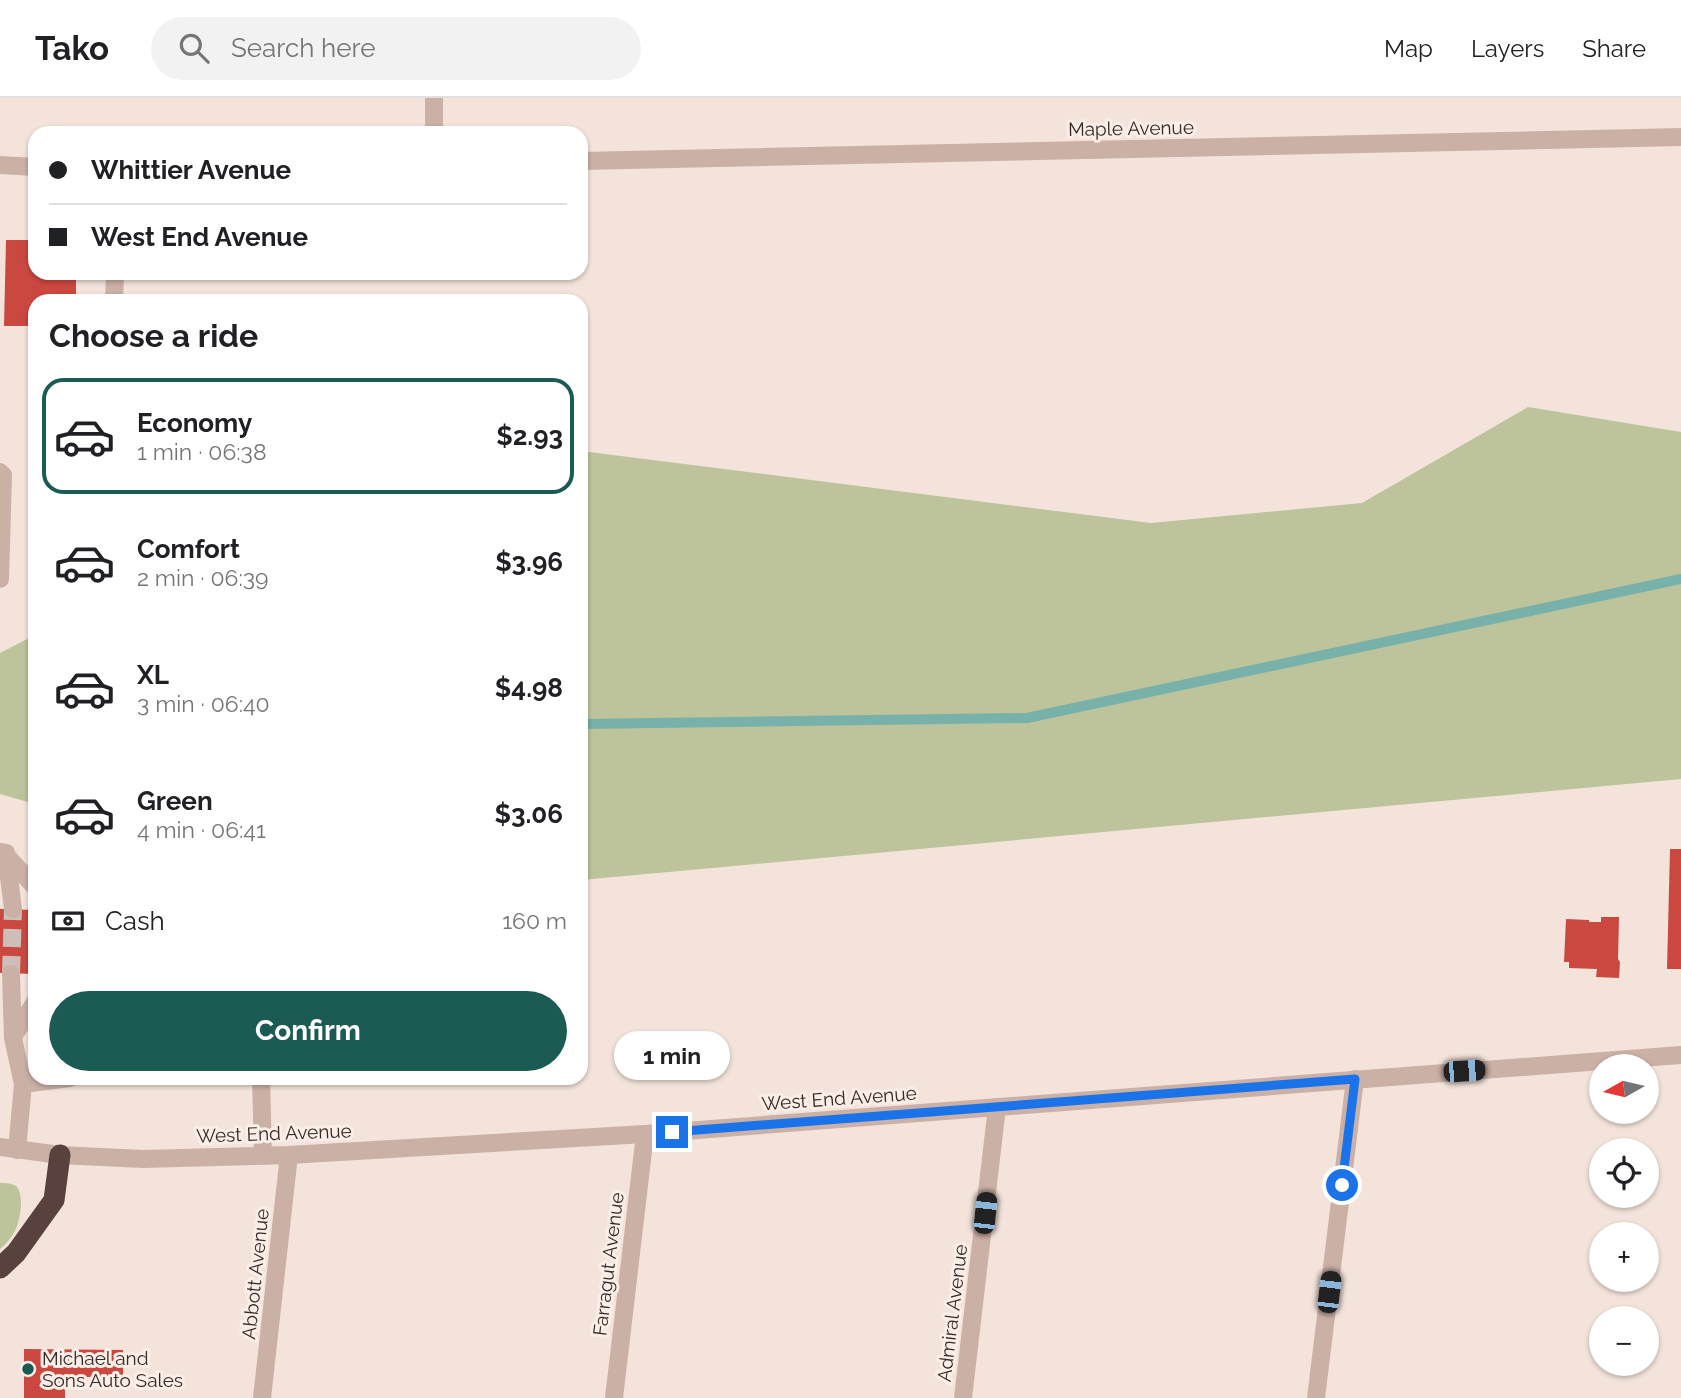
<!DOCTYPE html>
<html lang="en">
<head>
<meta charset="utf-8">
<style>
	:root { --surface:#fff; --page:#f2f2f2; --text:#202124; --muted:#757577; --line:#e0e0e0; --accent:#1b5b53 }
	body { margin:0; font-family:Raleway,sans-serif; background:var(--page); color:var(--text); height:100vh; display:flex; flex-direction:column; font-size:26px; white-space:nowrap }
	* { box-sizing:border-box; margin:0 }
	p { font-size:23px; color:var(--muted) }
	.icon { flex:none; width:38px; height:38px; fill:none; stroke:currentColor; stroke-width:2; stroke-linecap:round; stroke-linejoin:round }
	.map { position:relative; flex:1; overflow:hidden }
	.side { position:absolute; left:28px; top:196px; width:560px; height:791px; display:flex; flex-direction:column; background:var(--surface); border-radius:21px; box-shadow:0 2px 5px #0004 }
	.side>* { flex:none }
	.top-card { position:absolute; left:28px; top:28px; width:560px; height:154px; border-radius:21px; box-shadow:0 2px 5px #0004; display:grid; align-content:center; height:154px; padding:0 21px; background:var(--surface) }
	.needle { width:46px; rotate:262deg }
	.buttons { position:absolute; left:1589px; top:956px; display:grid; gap:14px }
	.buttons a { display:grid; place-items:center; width:70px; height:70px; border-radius:50%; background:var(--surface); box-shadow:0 2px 5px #0004; font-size:35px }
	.end { position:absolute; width:32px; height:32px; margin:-16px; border:9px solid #1a73e8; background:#fff; box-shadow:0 0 0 4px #fff }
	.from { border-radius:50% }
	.bubble { position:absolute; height:49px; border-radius:24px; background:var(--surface); box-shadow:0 2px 5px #0004; font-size:23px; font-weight:700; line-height:49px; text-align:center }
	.car { position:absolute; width:21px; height:42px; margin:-21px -10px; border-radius:9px; box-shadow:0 0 5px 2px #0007; background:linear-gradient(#222 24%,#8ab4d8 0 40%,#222 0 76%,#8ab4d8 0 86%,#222 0) }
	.top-card b { display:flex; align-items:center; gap:24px; height:66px; font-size:26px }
	.top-card b+b { border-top:2px solid var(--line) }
	.top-card i { width:18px; height:18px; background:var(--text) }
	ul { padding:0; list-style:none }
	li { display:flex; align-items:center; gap:21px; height:116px; margin:0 14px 10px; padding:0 7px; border:4px solid transparent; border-radius:21px }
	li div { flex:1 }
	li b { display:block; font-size:26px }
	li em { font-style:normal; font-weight:700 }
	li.current { border-color:var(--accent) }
	li>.icon { width:63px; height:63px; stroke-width:1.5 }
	h2 { padding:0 21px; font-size:32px; line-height:84px }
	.pay { display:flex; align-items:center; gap:18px; height:77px; padding:0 21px; font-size:26px }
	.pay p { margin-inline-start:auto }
	.primary-button { display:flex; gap:14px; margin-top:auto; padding:14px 21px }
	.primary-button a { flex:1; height:80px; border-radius:42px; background:var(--accent); color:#fff; font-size:28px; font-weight:700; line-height:80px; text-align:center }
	header { display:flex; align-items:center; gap:42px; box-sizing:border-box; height:98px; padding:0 35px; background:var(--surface); border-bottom:2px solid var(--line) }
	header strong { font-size:33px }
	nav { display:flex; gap:38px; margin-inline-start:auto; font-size:24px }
	.search { width:490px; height:63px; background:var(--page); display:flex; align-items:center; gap:18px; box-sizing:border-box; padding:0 24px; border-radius:38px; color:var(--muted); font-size:26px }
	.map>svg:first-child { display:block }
</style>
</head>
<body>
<header>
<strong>Tako</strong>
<div class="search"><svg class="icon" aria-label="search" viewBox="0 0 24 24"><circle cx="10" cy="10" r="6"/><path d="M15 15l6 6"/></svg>Search here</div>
<nav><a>Map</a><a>Layers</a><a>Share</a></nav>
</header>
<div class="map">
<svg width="1681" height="1300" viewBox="0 0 1681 1300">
	<rect width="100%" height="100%" fill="#f3e3db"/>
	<g fill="#bdc39a">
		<path d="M1528,309L1681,334V681L581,782V353L1151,425L1362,405Z"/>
		<path d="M35,537V706L0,696V555Z"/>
		<path d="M0,1085C5,1085 13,1085 17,1089C20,1093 21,1100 21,1105C20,1126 15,1138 0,1151Z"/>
	</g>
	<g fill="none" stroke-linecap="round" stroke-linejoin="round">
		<path stroke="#78b1a9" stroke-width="10" d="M581,626L1027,620L1681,481"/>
	</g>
	<g fill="#cb4840">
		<path d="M6,142H35V175L76,176V199L55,198V203H35V228H4Z"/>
		<path d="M1670,751H1681V871H1667Z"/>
		<path d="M0,811L35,812V876L0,875Z"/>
		<path d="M1601,819H1619L1618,861L1620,864L1619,880L1596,879L1597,871L1569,870V864H1564L1566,821L1589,822V824H1601Z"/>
		<path d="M24,1251L123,1252V1279H65V1300H24Z"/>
	</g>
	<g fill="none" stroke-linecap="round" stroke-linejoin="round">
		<path stroke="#cdbeb7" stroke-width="18" stroke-dasharray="18 9" stroke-linecap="butt" d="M11,876L13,811"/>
		<g stroke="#cbb0a6" stroke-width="18">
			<path d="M434,35V0"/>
			<path d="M581,63L1681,39"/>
			<path d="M0,67L35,69"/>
			<path d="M114,203L115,175"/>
			<path d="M0,374L3,377L0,481"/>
			<path d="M0,754L6,755L13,811"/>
			<path d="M5,756L35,789"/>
			<path d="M11,876L13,940L23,986L17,1052"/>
			<path d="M13,939L35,904"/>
			<path d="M261,980L263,1058"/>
			<path d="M23,986L70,980"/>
			<path d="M0,1049L60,1057L143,1061L289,1057L645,1036L1681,957"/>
			<path d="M262,1300L289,1057"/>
			<path d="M614,1300L645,1036"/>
			<path d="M963,1300L997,1009"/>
			<path d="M1316,1300L1355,981"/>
		</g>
		<path stroke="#59413e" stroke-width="21" d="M0,1170L16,1155L54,1102L60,1057"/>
	</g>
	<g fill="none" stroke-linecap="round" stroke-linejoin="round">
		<path stroke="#1a73e8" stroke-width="9" d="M672,1034L1355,981L1342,1087"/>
	</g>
	<circle fill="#1b5b53" stroke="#faeee7" stroke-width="2.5" cx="28" cy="1271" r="7"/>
	<g text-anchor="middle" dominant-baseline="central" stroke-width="6" stroke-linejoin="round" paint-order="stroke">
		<g font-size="19" fill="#372927" stroke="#faeee7">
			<text transform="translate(1131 30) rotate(-1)">Maple Avenue</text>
			<text transform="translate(839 1000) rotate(-4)">West End Avenue</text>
			<text transform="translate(274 1035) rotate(-2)">West End Avenue</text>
			<text transform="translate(608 1166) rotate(-83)">Farragut Avenue</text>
			<text transform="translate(255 1176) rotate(-84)">Abbott Avenue</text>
			<text transform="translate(952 1215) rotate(-83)">Admiral Avenue</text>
		</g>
		<g font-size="19" fill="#372927" stroke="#faeee7" text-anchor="start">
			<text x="42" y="1260">Michael and<tspan x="42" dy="22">Sons Auto Sales</tspan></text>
		</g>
	</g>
</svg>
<div class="buttons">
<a><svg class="needle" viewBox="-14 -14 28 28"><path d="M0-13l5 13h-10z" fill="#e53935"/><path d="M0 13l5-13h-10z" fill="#757577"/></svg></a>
<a><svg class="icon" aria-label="locate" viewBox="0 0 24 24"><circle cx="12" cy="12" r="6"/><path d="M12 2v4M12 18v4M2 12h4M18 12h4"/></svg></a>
<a>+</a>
<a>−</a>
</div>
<i class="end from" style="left:1342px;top:1087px"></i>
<i class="end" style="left:672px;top:1034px"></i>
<div class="bubble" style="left:614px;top:933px;width:116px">1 min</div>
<i class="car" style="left:1464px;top:973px;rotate:86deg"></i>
<i class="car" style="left:985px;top:1115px;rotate:6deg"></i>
<i class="car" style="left:1329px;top:1194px;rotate:7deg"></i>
<div class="top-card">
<b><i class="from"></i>Whittier Avenue</b>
<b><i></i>West End Avenue</b>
</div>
<section class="side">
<h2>Choose a ride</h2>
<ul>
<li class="current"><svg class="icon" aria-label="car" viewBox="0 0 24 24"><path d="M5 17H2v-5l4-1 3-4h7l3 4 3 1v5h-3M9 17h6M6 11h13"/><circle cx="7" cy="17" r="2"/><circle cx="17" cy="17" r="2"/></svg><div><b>Economy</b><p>1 min · 06:38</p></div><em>$2.93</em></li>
<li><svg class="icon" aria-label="car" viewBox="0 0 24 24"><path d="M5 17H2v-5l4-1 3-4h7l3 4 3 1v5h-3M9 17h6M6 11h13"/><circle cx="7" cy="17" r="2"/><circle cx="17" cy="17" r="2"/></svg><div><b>Comfort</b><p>2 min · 06:39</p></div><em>$3.96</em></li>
<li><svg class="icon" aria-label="car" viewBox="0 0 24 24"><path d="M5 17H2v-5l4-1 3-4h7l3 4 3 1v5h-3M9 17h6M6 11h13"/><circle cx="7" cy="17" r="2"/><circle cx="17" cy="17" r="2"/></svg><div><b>XL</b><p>3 min · 06:40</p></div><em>$4.98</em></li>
<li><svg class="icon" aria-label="car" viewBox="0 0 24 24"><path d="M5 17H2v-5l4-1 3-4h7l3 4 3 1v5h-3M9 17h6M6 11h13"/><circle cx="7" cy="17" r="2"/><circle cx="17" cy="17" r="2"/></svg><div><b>Green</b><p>4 min · 06:41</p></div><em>$3.06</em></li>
</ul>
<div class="pay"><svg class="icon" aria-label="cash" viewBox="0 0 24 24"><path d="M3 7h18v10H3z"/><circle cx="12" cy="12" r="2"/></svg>Cash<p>160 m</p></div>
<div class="primary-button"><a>Confirm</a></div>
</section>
</div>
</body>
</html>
